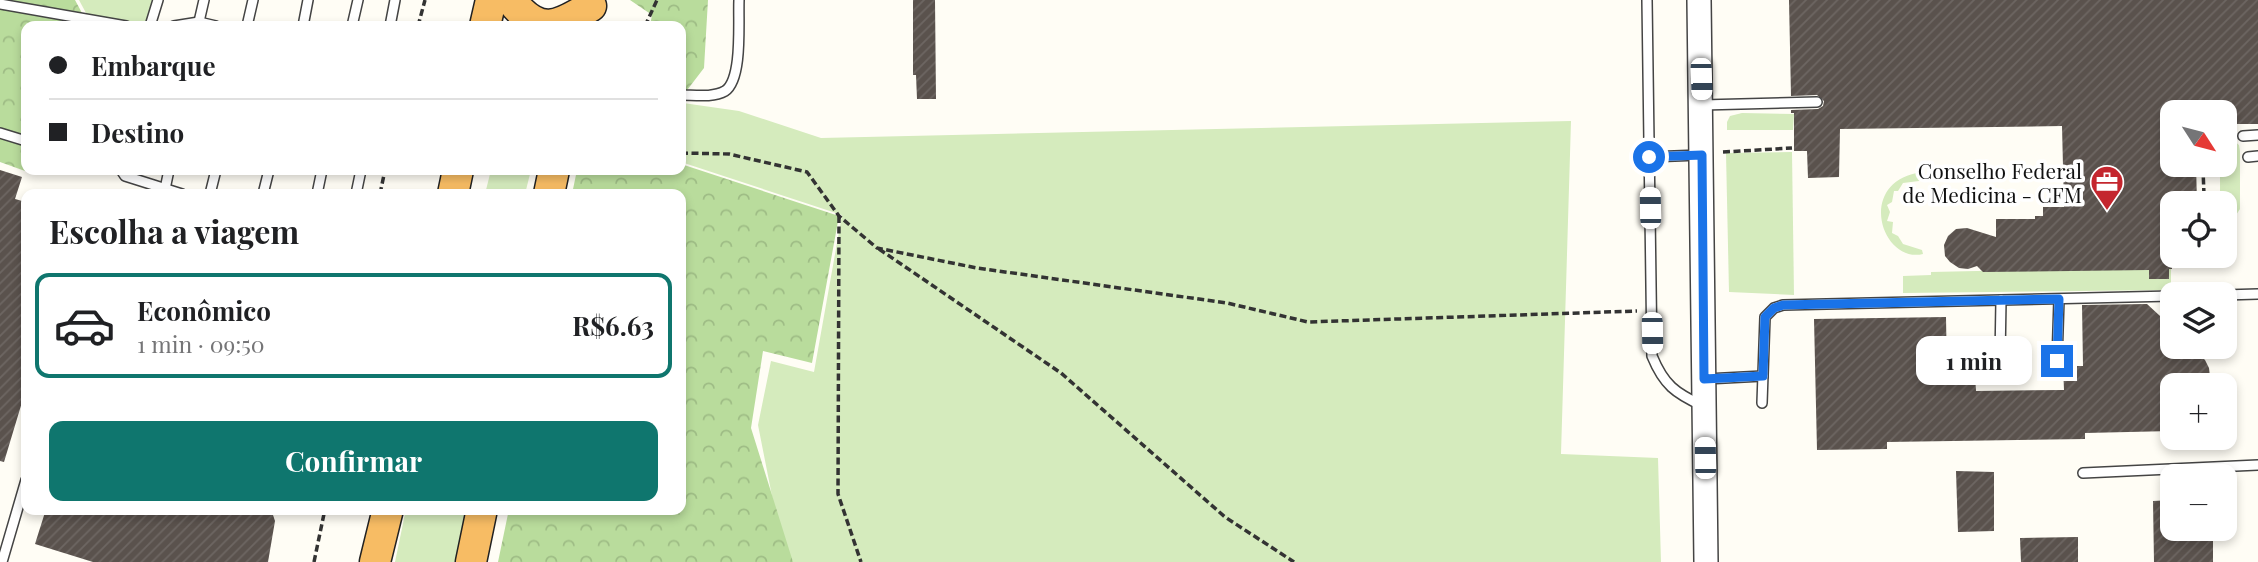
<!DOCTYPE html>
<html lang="pt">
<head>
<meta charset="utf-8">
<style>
	:root { --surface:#fff; --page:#f2f2f2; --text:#202124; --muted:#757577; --line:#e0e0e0; --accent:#0f766e }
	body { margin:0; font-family:"Playfair Display",serif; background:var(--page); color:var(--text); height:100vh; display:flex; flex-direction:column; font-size:26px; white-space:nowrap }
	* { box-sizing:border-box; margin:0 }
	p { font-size:23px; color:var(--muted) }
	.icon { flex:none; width:38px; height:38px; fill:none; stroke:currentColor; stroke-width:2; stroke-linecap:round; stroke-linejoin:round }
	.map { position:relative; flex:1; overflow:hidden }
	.sheet { position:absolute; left:21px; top:189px; width:665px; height:326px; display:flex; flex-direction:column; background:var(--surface); border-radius:14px; box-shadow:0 4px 10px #0003 }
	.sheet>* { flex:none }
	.hud { position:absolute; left:21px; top:21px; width:665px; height:154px; border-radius:14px; box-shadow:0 4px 10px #0003; display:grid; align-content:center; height:154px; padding:0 28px; background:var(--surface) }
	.needle { width:46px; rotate:126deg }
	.fabs { position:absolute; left:2160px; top:100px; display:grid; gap:14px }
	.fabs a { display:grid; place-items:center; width:77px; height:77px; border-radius:14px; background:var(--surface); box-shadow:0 4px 10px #0003; font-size:35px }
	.end { position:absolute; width:32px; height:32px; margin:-16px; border:9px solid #1a73e8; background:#fff; box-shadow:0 0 0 4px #fff }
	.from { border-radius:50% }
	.bubble { position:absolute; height:49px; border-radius:14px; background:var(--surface); box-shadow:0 4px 10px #0003; font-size:23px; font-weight:700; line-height:49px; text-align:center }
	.car { position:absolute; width:21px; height:42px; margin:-21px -10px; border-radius:9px; box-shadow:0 0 5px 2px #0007; background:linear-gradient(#fff 24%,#345 0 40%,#fff 0 76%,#345 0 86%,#fff 0) }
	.hud b { display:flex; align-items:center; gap:24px; height:66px; font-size:26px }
	.hud b+b { border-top:2px solid var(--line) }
	.hud i { width:18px; height:18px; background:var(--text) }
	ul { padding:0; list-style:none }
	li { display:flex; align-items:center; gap:21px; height:105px; margin:0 14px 10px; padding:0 14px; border:4px solid transparent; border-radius:14px }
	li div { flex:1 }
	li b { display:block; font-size:26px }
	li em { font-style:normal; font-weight:700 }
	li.active { border-color:var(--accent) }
	li>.icon { width:63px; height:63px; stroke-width:1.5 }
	h2 { padding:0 28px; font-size:32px; line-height:84px }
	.button { display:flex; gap:14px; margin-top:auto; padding:14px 28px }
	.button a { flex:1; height:80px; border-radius:14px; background:var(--accent); color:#fff; font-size:28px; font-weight:700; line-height:80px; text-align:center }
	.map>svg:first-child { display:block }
</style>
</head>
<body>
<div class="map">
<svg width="2258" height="562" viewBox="0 0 2258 562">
	<defs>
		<pattern id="forest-crowns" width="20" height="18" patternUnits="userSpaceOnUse" patternTransform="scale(1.75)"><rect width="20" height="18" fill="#b9dc9c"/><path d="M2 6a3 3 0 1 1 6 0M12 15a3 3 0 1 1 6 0" fill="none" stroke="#9ebc85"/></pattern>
		<pattern id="building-hatch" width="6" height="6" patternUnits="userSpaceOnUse" patternTransform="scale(1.75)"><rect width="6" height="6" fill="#5a524d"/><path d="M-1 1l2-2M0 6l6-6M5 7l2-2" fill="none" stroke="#6d6662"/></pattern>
	</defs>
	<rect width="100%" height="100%" fill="#fffdf5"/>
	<g fill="#d5ebbd">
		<path d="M79,0H152L145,26H93Z"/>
		<path d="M683,103L739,111L821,138L1571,121L1561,454L1658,458L1661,562H785L758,425L771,361L814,372L842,215L681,162V107Z"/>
		<path d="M1742,113L1794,114L1793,130H1727V122L1730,116Z"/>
		<path d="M2233,140L2239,145L2240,151V209L2234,218H2227L2224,216V203H2220V165L2224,164V144Z"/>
		<path d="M1792,152L1794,295L1729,292L1726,153Z"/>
		<path d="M491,170H531L525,194H485Z"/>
		<path d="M1922,172L1923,178L1919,181L1903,183L1898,191H1894L1892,202L1887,205L1890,212L1887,221L1893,222L1892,233L1898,236L1903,244L1922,250L1923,254C1881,264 1855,181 1922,172Z"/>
		<path d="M2171,267V290L1903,293V276L1931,275V272Z"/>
		<path d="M406,509H467L456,562H395Z"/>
	</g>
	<g fill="url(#forest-crowns)">
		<path d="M0,0H75L89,26H26L25,171L0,162Z"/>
		<path d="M630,0H708L704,68L681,98V26H650L652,15Z"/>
		<path d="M681,164L839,216L812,363L763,351L751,428L793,562H498L509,509H681V194H572L577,170H681Z"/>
	</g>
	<g fill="url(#building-hatch)">
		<path d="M913,0H935L936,99H917L916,75H913Z"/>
		<path d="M1789,0H2258V124H2224V112H2172V164H2196L2197,203H2172V269H2169V279H2149V270L1983,272L1977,266L1968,269L1959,268L1950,262L1945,256L1944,245L1948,236L1956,229L1967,228L1996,237V219H2035V216H2043V207H2064L2062,126L1840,129L1839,177L1808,178L1807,151H1794V113H1791V110L1818,109L1823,106L1824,101L1817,95L1791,96Z"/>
		<path d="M0,170L22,177L15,199L26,202V389L4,462L0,461Z"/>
		<path d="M2147,304L2172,327V346H2191L2205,360L2209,368L2211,385H2172V431L2085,433V439L1887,442V449L1817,450L1814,319L1946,317L1947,374H1975L1976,391L2064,390L2063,366H2083L2082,305Z"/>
		<path d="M1956,471L1994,472V531L1958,532Z"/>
		<path d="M2172,500V528H2213V562H2154L2153,501Z"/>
		<path d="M46,509H271L275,521L268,562H93L35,544Z"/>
		<path d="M2078,537V562H2021L2020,538Z"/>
	</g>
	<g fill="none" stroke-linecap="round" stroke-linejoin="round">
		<defs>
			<g id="service">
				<path d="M1647,0L1652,356C1664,385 1675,393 1703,406"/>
				<path d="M0,4L126,26"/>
				<path d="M150,26L158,0"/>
				<path d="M174,26L199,22L216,26"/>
				<path d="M198,26L204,0"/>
				<path d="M247,26L253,0"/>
				<path d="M303,26L308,0"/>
				<path d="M352,26L358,0"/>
				<path d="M390,26L395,0"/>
				<path d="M681,95C694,95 713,98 725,91C743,79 738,21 739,0"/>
				<path d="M1702,105L1817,102"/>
				<path d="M0,133L26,141"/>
				<path d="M2243,136L2258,135"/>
				<path d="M1649,157L1700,155"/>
				<path d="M2248,157L2258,156"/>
				<path d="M121,170L125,176L182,194"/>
				<path d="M165,189L169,170"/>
				<path d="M210,194L216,170"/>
				<path d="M263,194L269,170"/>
				<path d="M317,194L322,170"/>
				<path d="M356,194L361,170"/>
				<path d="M2224,295L2258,294"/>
				<path d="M2000,359L2001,300"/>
				<path d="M2057,361L2059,299"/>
				<path d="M1706,379L1763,376"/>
				<path d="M1762,403L1765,317L1774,308L1783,305L2172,296"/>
				<path d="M2083,473L2258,465"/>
				<path d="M2,562L26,480"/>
			</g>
			<path id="tertiary" d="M1699,0L1706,562"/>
			<g id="trunk">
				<path d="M511,0C539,37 558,27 591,6"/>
				<path d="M485,26L491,0"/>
				<path d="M453,194L458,170"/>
				<path d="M549,194L554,170"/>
				<path d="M375,562L388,509"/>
				<path d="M471,562L482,509"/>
			</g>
		</defs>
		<use href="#service" stroke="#444" stroke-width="12"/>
		<use href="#tertiary" stroke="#444" stroke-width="26"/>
		<use href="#trunk" stroke="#222" stroke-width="33"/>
		<g stroke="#333" stroke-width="3.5" stroke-dasharray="7 3.5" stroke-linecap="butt">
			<path d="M418,26L425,0"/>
			<path d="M645,26L657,0"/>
			<path d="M1723,152L1792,148"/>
			<path d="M681,153L729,154L807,172L839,216L877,248L977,268L1227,303L1308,322L1637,311"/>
			<path d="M380,194L385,170"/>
			<path d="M2204,195L2203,169L2209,164"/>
			<path d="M839,216L838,494L861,562"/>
			<path d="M879,249L1061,373L1225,517L1294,562"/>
			<path d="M314,562L325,509"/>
		</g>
		<use href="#service" stroke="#fff" stroke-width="9"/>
		<use href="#tertiary" stroke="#fff" stroke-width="23"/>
		<use href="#trunk" stroke="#f7bc64" stroke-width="30"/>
	</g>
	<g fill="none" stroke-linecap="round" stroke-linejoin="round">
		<path stroke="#1a73e8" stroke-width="9" d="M1649,157L1702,155L1704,379L1763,376L1765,317L1774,308L1783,305L2059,299L2057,361"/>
	</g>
	<defs>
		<symbol id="office-pin" viewBox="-11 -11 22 30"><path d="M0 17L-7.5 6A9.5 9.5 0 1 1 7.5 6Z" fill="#c4262e" stroke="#fff"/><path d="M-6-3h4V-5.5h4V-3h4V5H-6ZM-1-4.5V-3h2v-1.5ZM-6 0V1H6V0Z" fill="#fff"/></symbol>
	</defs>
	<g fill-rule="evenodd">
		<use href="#office-pin" x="2088" y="163" width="38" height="52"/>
	</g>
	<g text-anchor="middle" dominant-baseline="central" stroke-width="7" stroke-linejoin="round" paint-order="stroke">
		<g font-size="21" fill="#111" stroke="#fff" text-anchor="end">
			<text x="2082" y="170">Conselho Federal<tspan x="2082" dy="24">de Medicina - CFM</tspan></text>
		</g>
	</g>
</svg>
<div class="fabs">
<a><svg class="needle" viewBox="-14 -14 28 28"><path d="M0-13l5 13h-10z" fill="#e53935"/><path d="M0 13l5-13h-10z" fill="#757577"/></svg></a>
<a><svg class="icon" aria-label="locate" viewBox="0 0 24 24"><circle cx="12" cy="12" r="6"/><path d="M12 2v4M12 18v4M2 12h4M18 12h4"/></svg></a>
<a><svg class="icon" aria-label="layers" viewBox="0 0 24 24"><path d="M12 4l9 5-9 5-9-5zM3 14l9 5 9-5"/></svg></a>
<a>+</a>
<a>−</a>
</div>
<i class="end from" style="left:1649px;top:157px"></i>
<i class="end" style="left:2057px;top:361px"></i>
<div class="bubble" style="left:1916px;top:336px;width:116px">1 min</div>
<i class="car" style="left:1701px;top:79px;rotate:178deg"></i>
<i class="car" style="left:1650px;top:208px;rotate:359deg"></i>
<i class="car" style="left:1652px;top:333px;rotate:179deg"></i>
<i class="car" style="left:1705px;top:458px;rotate:359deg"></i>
<div class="hud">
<b><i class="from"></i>Embarque</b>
<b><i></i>Destino</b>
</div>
<section class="sheet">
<h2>Escolha a viagem</h2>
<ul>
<li class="active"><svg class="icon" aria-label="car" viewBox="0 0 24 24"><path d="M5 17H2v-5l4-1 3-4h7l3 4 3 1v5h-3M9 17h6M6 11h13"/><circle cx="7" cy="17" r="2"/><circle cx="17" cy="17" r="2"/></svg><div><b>Econômico</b><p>1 min · 09:50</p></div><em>R$6.63</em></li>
</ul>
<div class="button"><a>Confirmar</a></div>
</section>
</div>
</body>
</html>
